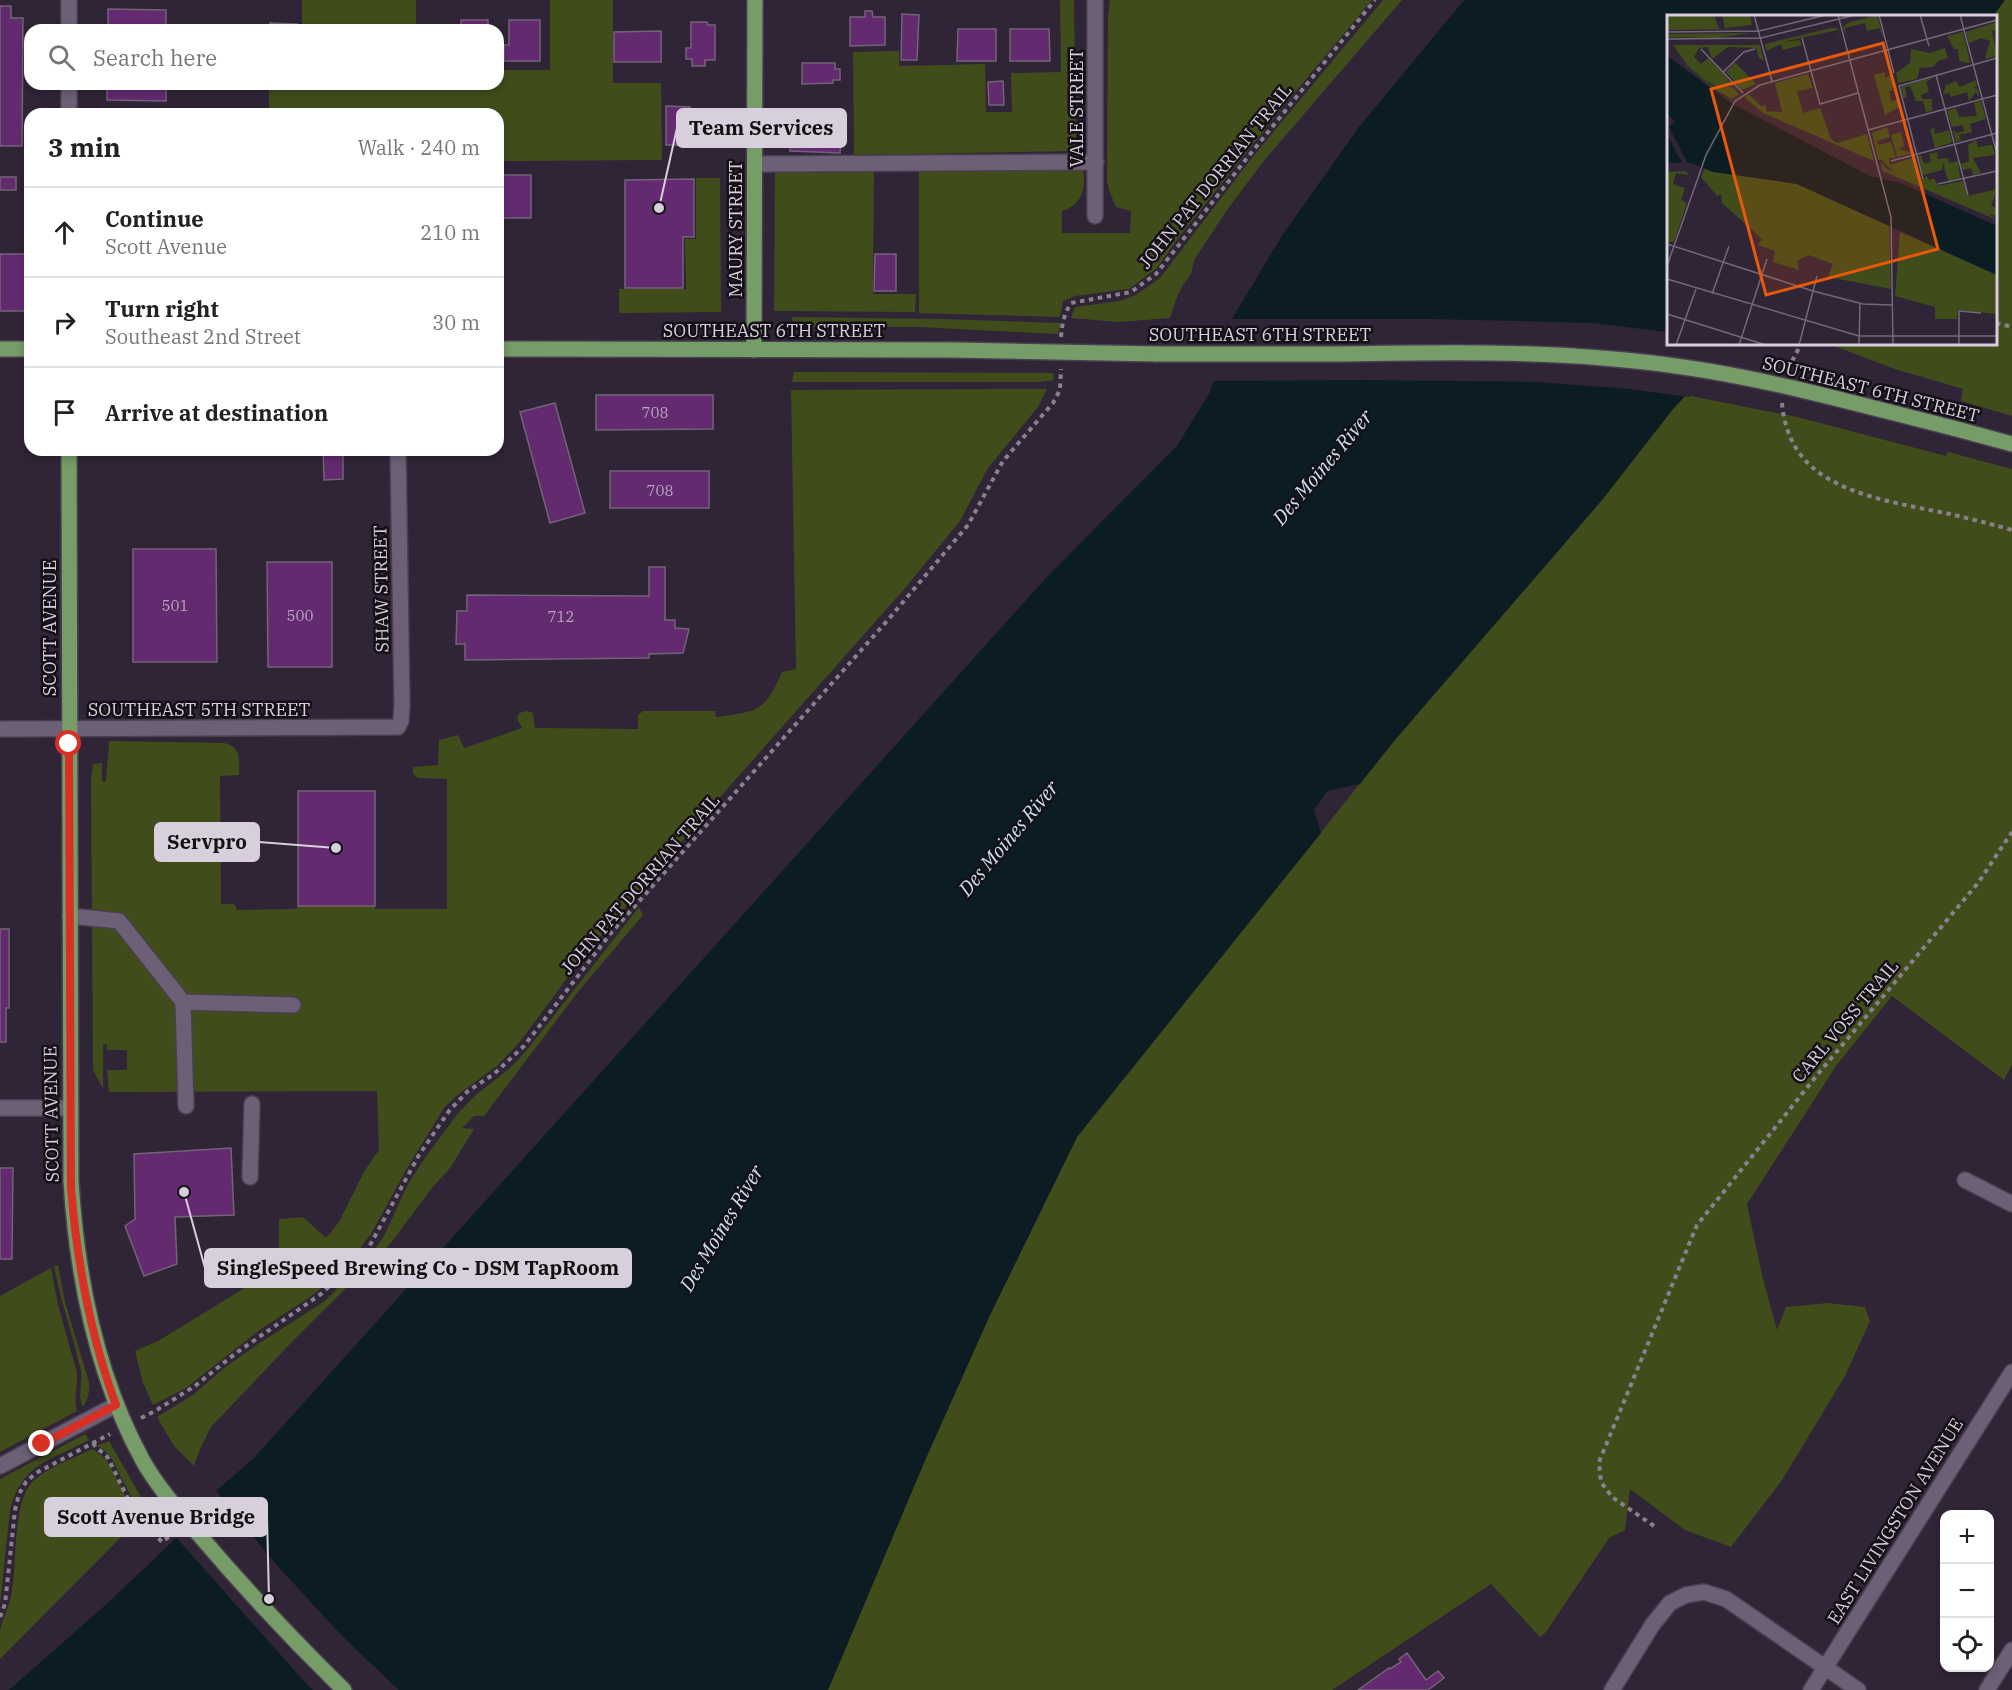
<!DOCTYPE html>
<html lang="en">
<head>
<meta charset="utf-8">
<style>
	body { margin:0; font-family:"IBM Plex Serif",serif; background:#f2f2f2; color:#222 }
	.controls { position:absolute; right:18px; bottom:18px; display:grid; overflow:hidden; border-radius:12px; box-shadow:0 3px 9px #0003 }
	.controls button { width:54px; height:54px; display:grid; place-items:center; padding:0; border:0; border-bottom:2px solid #e0e0e0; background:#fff; color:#222; font:30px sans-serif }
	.stop { position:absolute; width:18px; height:18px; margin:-14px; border:4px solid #d93025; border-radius:50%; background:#fff }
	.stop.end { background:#d93025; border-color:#fff; box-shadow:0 2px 6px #0008 }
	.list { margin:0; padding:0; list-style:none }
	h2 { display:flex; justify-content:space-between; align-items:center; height:78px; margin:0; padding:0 24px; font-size:26px }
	h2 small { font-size:20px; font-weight:400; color:#767676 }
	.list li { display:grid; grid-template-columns:39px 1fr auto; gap:18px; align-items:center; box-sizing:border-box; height:90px; padding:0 24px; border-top:2px solid #e0e0e0 }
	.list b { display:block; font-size:22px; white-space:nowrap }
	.list p { margin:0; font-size:20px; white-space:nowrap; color:#767676 }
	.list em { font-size:20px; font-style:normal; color:#767676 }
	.icon { flex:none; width:33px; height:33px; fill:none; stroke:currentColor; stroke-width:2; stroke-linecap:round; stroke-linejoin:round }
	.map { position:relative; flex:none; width:2012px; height:1690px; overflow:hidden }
	.search { position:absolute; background:#fff; box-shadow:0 3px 9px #0003; left:24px; top:24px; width:480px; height:66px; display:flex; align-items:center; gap:15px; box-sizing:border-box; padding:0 21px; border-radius:18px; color:#767676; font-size:22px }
	.panel { position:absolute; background:#fff; box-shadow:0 3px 9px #0003; left:24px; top:108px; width:480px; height:348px; border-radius:18px }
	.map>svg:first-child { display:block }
</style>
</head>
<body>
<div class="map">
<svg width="2012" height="1690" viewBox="0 0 2012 1690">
	<rect width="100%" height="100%" fill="#302437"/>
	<path fill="#404d1b" d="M302,0H416V30H302Z
		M550,0H613V83H661L662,160L498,161V114H269V84H498V64L499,70H550Z
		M1060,0H1074L1076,151L854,155L853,52L899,51V66L985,64L986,112H1012L1011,73L1061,72Z
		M1110,0H1372L1287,102L1179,237L1157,268L1129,289L1075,296L1063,301L1060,317L919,313V169H1078L1083,171C1087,189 1080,206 1062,211V233H1130L1131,211L1116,207L1110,193L1107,181L1108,18Z
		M1383,0H1402L1263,162L1227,210L1194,260L1191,274L1183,285L1177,297L1170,318L1119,322L1071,318L1075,307L1119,301L1136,295L1160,278L1251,159Z
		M2005,0H2012V416L1961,401L1963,389L1895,369L1829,344H1996V16H1993Z
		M775,171L874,172L873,294H916L915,312L774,311Z
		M696,178H720L721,312L619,313V289H686L685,239H696Z
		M792,317L942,319L1061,323L1058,334L919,327H793Z
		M794,372L1053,373L1054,380L1039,382H792Z
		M1047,389L1038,407L988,468L960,521L906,587L713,805L582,958L519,1043L497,1066L456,1096L444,1108L406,1170L371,1234L342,1271L310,1297L261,1329L186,1388L153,1405L143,1383L135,1351L158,1341L279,1267V1219L303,1217L326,1238L339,1222L365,1170L379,1150L377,1091L109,1092L107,1070H127V1050H107V1044L103,1045V1089L93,1070L91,780L93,764L102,763V781H106L109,741L223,743C242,746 239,760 239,775L220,776L221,904H234L237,910L297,909L298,906H375V909H447V779L418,778L413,774V767L438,765L439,740L458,735L464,748L522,728L517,718L519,713L527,711L533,713L535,728L638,729V715L643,711H715L716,717C757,711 764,713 782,672L796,669L791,390Z
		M1686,395L1797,417L1946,456L1948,452L2012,469V1064L2004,1080L1892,996L1836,1066L1747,1204L1762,1275L1777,1330L1786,1307L1828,1303L1865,1307L1870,1321L1845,1376L1782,1480L1731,1547L1685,1530L1630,1489L1625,1530L1609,1538L1546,1632L1540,1637L1491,1584L1332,1690H828L926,1458L990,1315L1077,1137L1394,741L1602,500L1673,409Z
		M639,907L643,915L578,992L484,1116H474L462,1128L474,1129L450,1168L432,1188L391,1243L289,1345L211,1427L200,1449L194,1466L174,1446L157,1417L193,1395L224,1368L258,1344L325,1301L369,1257L384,1236L408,1184L425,1158L458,1113L477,1094L510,1068L526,1051Z
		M58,1265L65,1302L89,1382C90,1392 88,1399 83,1407C77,1398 83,1382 81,1371C73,1335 61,1303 54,1266Z
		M51,1268L58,1305L77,1373C78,1386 73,1397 77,1411L0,1452V1296Z
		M85,1434L89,1440C50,1461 22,1463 10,1510L0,1605V1479Z
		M109,1441L145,1504L138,1510L110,1456L104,1450L97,1446Z
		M93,1449L106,1459L123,1490L131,1514L138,1520L0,1659C0,1650 0,1639 0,1631C3,1617 10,1605 12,1591C17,1561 13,1510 29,1486C40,1470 76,1457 93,1449Z"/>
	<path fill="#0c1c23" d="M1464,0H2005L1993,16H1668V344L1686,395L1673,409L1602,500L1394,741L1360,784L1327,791L1314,810L1321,833L1077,1137L990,1315L926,1458L828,1690H9L110,1601L176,1538L216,1491L254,1458L1046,578L1177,446L1210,392L1232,319L1283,234L1359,127Z"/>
	<path fill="#302437" d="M1229,319H1433L1592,323L1668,332V344H1727L1689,397L1629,389L1537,382L1368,380L1210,381Z
		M214,1488L273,1561L343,1637L399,1690H313L303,1680L174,1535Z"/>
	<path fill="#632a70" stroke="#736377" stroke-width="1.5" d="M0,6H11V18H23L22,146H0Z
		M108,9L166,10V27H173V30H108Z
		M865,11H872L873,17H885V45L850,46V17H865Z
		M902,14L919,15L917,60H901Z
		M461,20H488V30H461Z
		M509,20H540V61H504V45H509Z
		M691,22H707L708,25H715V60H705V66H692V59H686V48H691Z
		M270,23L297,24V30H269Z
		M958,29H996V61H957Z
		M1010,29H1049L1050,61H1010Z
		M661,31V62H614V32Z
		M802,63H835V69H840V80H833V83L802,84Z
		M1003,81L1004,105H989L988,82Z
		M107,84H166V101L107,100Z
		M666,106L690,107L689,145H666Z
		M792,112H812V126H828V137H841L840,153L790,151Z
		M498,175H531V218H498Z
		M0,177H16V190H0Z
		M694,179V237H683V288H625V180Z
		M0,254H30V311H0Z
		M875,254H896V291H874Z
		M596,395H713V429L596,430Z
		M555,403L585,513L550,523L520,412Z
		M323,450H343V479L324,480Z
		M610,471H709V508H610Z
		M133,549H216L217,662H133Z
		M267,562H332V667H268Z
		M649,567H665V620H675V628L689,629L683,653L649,654V658L465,660V644H456L457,611H467V595L649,596Z
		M298,791H375V906H298Z
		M0,929H9V1008H6V1042H0Z
		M231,1148L234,1215L175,1217L177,1264L144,1276L125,1226L135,1219L134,1154Z
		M0,1168H13L12,1259H0Z
		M1407,1653L1426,1680L1438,1671L1444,1678L1428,1690H1358L1389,1668L1390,1669L1401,1662L1399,1659Z"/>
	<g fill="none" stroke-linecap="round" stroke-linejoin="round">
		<g stroke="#4a3f4f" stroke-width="18">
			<path id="minor" d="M1095,0V216
				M69,30V0
				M69,84V114
				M755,164L1096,162
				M0,729L398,727L401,721L402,705L398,450
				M70,916L119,921L183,1002L293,1005
				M183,1002L186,1106
				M0,1108H70
				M250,1177L252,1104
				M1965,1180L2012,1204
				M0,1466L116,1405
				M1612,1690L1653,1624L1670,1603L1686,1595L1704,1592L1726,1599L1858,1690
				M1811,1690L2012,1372
				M1987,1690L2012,1650"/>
		</g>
		<g stroke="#4a3f4f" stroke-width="18">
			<path id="major" d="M0,349H30
				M498,349L956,350L1157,354
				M754,350L755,0
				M1953,428L2012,444
				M69,450L71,1181C77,1278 96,1375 143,1461C159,1489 180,1512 201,1537C246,1590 294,1641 344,1690"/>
		</g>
		<path stroke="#8a8090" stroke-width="4" stroke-dasharray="4.5 4.5" stroke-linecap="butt" d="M1996,323L2012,327
			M1061,337C1062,324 1064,314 1071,303L1131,292L1156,274L1247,158L1375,0
			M1788,369L1801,344
			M1782,403C1784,428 1793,450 1812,467C1846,497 1907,505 1950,514C1971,519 1991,524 2012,530
			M141,1418L155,1411L195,1386L236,1353L321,1294L357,1260L369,1247L419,1155L449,1111L468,1091L494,1074L524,1046L611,933L887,621L968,525L1003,461L1053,403L1060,390L1061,369
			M93,1443C97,1450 104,1452 108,1458L134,1511L162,1542L171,1535
			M1654,1526L1612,1497L1601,1482L1599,1462L1697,1225L1818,1074L1978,883L2012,832
			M0,1617L5,1604L15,1510L19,1494L26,1482L36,1473L110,1434"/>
		<use href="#minor" stroke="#6d6076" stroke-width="15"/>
		<use href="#major" stroke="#769c68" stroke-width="15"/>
		<g stroke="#4a3f4f" stroke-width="18" stroke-linecap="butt">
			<path id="major-bridge" d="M1157,354C1217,354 1278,354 1339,354C1454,352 1569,350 1683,367C1774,380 1864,406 1953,428"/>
		</g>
		<use href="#major-bridge" stroke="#769c68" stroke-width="15"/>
	</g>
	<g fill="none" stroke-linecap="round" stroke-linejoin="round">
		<path stroke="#d93025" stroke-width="8" d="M42,1444L116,1405C90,1335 77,1262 71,1188L69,744"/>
	</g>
	<g text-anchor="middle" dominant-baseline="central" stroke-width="5" stroke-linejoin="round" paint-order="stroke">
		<g font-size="15" fill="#baa6c1">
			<text x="655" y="412">708</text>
			<text x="660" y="490">708</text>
			<text x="175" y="605">501</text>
			<text x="300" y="615">500</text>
			<text x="561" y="616">712</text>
		</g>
		<g font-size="18" fill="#d7cfdc" stroke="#151018">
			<text transform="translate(1076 108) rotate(-90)">VALE STREET</text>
			<text transform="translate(1215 176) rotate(-51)">JOHN PAT DORRIAN TRAIL</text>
			<text transform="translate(735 229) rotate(-90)">MAURY STREET</text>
			<text x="774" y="330">SOUTHEAST 6TH STREET</text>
			<text x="1260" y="334">SOUTHEAST 6TH STREET</text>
			<text transform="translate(1871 389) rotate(14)">SOUTHEAST 6TH STREET</text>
			<text transform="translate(381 589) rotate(-91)">SHAW STREET</text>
			<text transform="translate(49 628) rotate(-90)">SCOTT AVENUE</text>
			<text x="199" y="709">SOUTHEAST 5TH STREET</text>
			<text transform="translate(640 884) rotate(-49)">JOHN PAT DORRIAN TRAIL</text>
			<text transform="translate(1845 1021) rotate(-50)">CARL VOSS TRAIL</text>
			<text transform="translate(51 1114) rotate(-91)">SCOTT AVENUE</text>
			<text transform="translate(1895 1521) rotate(-58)">EAST LIVINGSTON AVENUE</text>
		</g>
		<g font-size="20" font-style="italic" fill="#cae3f0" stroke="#151018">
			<text transform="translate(1322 467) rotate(-50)">Des Moines River</text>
			<text transform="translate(1008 838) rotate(-50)">Des Moines River</text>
			<text transform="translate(721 1228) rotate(-59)">Des Moines River</text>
		</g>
	</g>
	<g transform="translate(1667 15)">
		<rect width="330" height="330" fill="#302437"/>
		<path d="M0,0H47L52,14H84L0,15ZM55,0H83L85,10L58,13ZM210,0L217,24L212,13L200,16L198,8L178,13L179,22L176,12L181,8ZM330,7V15L325,16L330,41L318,44L323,26L314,23L302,28L299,17ZM164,13H171L175,29L171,15L115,27L132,25L135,30L116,35L114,29L99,36L98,29ZM296,17L303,47L301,48L292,46L291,34H287L280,21ZM84,18L49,23L0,22V19ZM6,30H93L97,46L92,43L89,33L61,32L45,44L41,32L32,33L27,42L34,49L41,43L55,57L72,77L66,71L50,72L37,64L20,50ZM278,33L281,43L271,46L266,52L253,53L250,64L231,68L229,58L243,48L244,34L263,38ZM3,39L47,72H65L72,79L65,84L49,75ZM68,47L89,69L75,75L59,57ZM218,57V63L225,59L228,71L224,74H230L222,76L224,86L232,84L234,91L218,100L207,60ZM141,59L146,73L130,76L136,98L153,93L164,124L170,128L200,119L207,146L96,98L77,82L82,79L94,91L99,90V96L115,97L108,68ZM267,62L259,67L262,77L254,80L255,84H265V96L259,97L256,86H249L243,71L238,72L240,82L236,83L234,72ZM309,65L310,71L306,73L311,74L312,83L309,77L302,86L300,77L284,82L282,78L276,79L279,70L289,66L293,72ZM314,86L319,104L303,109L305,117L292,120L294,125L289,127L286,115L290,118L297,116L296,110L285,112L280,96L289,93L292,102L310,101L307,88ZM220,112L223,122L210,126L212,130L224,127L229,143H222L223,150L248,142L255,165L260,161L262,165L267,163L271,171L296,166L301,181L330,174L324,191L330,193V201L322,199L330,205L216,156L213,146L220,154L227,157L215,145H211L205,118ZM267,113L268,119L282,115L285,127L268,133L263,114ZM234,117L237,131L232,134L246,138L230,142L224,120ZM309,125L311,132L325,130L328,140L306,143L314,158L306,160L304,153L296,155L294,149L302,146L301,130ZM270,137L271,144L281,143L282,148L291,146L293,163L281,166L276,148L275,155L256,160L251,141L254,140L257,149L264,147L262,139ZM38,153L130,169L222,211L224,274L161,262L166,249L141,240L130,246L132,255L106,247L108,236L91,230L95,224L55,188L54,179L50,181L34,162L30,171ZM19,156L22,160L9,158L6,169L18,173L14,185L20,188L7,227H0V157ZM233,217L330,260V299L291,295L290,304H268V292L228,281Z" fill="#404d1b"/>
		<path d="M0,41L64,88L203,161L234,168L330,211V260L130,169L46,157L24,148H0V113L8,107L0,98Z" fill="#0c1c23"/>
		<path d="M0,110H1L22,151L16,150L0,119Z" fill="#302437"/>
		<path fill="none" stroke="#736879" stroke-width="1.5" d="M87,0L105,66M171,0L224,202L226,330M212,0L227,58M253,0L262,31M293,0L330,139M0,17L92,16L159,0M135,23L153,89L191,78M0,24L94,23L188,0M34,34L76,78M183,45L330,5M56,57L77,37L88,34M269,60L301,180M201,115L330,80M224,146L330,118M256,164L232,71L330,43M271,169L330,156M0,229L146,276L196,289L226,290M0,251L39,140L68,86L93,70L183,45M0,264L192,321H330M45,279L62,231M0,299L99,330M9,330L29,274M72,330L100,244M132,330L150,261M192,330L193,288M292,330V296L314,298"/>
		<path fill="#e8590c" fill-opacity="0.15" stroke="#e8590c" stroke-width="3" d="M216,28L271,234L99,280L44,74Z"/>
		<rect width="330" height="330" fill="none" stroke="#d7cfdc" stroke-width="3"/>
	</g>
	<path fill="none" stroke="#d7cfdc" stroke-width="2" d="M659 208L677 128M336 848L259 842M184 1192L205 1268M269 1599L267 1517"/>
	<g fill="#d7cfdc" stroke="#151018" stroke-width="2">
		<circle cx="659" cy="208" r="6"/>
		<circle cx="336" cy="848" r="6"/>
		<circle cx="184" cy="1192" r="6"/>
		<circle cx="269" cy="1599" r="6"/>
	</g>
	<g fill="#d7cfdc" stroke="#d7cfdc" stroke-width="2">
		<rect x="677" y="109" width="169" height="38" rx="6"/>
		<rect x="155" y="823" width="104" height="38" rx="6"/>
		<rect x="205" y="1249" width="426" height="38" rx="6"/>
		<rect x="45" y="1498" width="222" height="38" rx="6"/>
	</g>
	<g font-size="20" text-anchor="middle" font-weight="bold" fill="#111">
		<text x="761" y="135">Team Services</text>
		<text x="207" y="849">Servpro</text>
		<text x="418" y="1275">SingleSpeed Brewing Co - DSM TapRoom</text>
		<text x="156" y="1524">Scott Avenue Bridge</text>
	</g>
</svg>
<div class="controls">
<button>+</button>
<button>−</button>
<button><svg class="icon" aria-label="locate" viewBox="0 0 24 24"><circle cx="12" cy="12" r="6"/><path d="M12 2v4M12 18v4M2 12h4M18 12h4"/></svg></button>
</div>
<div class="stop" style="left:69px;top:744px"></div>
<div class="stop end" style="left:42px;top:1444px"></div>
<div class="search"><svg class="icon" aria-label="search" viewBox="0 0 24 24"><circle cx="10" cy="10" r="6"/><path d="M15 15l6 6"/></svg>Search here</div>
<section class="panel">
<h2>3 min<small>Walk · 240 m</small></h2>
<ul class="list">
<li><svg class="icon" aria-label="ahead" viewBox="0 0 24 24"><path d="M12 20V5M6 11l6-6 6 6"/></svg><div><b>Continue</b><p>Scott Avenue</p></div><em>210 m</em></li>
<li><svg class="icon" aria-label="right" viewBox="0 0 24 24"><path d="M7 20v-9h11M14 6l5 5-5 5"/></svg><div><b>Turn right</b><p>Southeast 2nd Street</p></div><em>30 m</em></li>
<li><svg class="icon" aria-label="arrive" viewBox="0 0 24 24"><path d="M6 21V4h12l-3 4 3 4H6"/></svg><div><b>Arrive at destination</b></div></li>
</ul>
</section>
</div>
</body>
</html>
